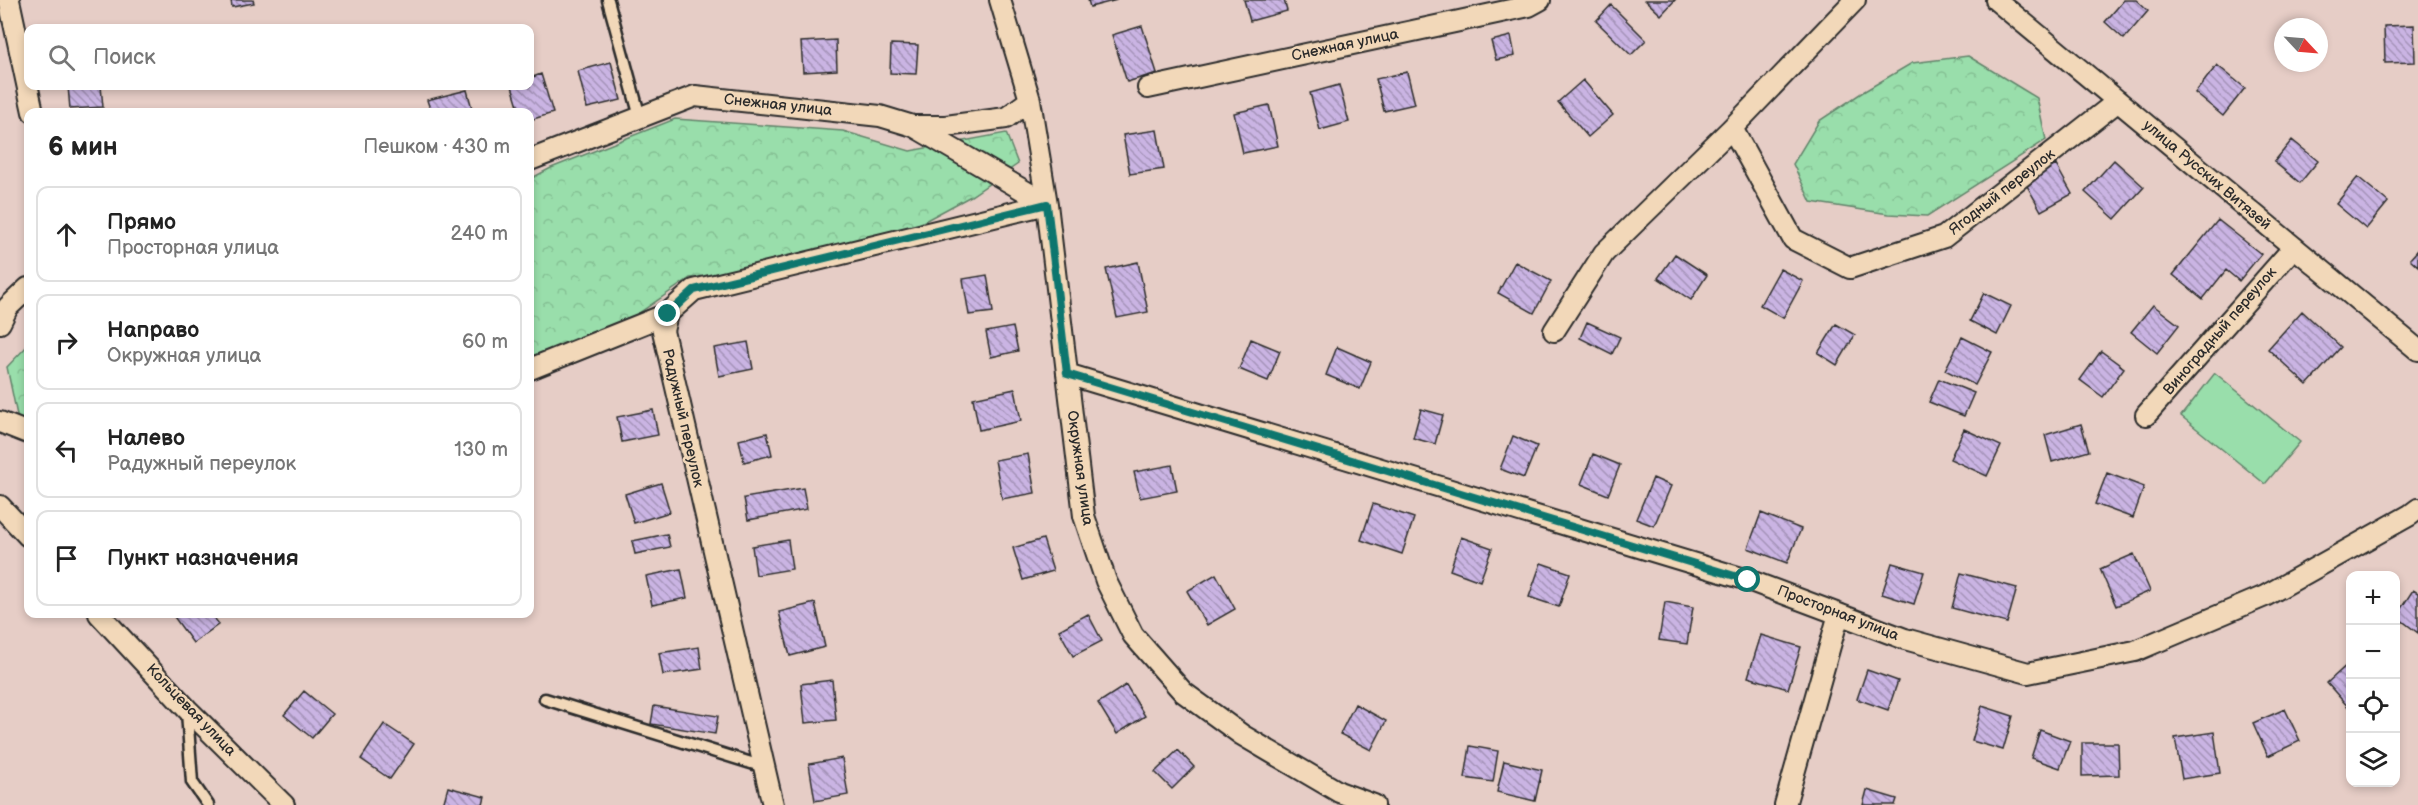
<!DOCTYPE html>
<html lang="ru">
<head>
<meta charset="utf-8">
<style>
	body { margin:0; font-family:"Balsamiq Sans",sans-serif; background:#f2f2f2; color:#222 }
	.controls { position:absolute; right:18px; bottom:18px; display:grid; overflow:hidden; border-radius:12px; box-shadow:0 3px 9px #0003 }
	.controls button { width:54px; height:54px; display:grid; place-items:center; padding:0; border:0; border-bottom:2px solid #e0e0e0; background:#fff; color:#222; font:30px sans-serif }
	.compass { position:absolute; left:2274px; top:18px; width:54px; height:54px; border-radius:50%; background:#fff; box-shadow:0 3px 9px #0003; rotate:116deg }
	.stop { position:absolute; width:18px; height:18px; margin:-14px; border:4px solid #0f766e; border-radius:50%; background:#fff }
	.stop.end { background:#0f766e; border-color:#fff; box-shadow:0 2px 6px #0008 }
	.list { margin:0; padding:0; list-style:none }
	h2 { display:flex; justify-content:space-between; align-items:center; height:78px; margin:0; padding:0 24px; font-size:26px }
	h2 small { font-size:20px; font-weight:400; color:#767676 }
	.list li { display:grid; grid-template-columns:39px 1fr auto; gap:18px; align-items:center; box-sizing:border-box; height:96px; margin:0 12px 12px; padding:0 12px; border:2px solid #e0e0e0; border-radius:12px }
	.list b { display:block; font-size:22px; white-space:nowrap }
	.list p { margin:0; font-size:20px; white-space:nowrap; color:#767676 }
	.list em { font-size:20px; font-style:normal; color:#767676 }
	.icon { flex:none; width:33px; height:33px; fill:none; stroke:currentColor; stroke-width:2; stroke-linecap:round; stroke-linejoin:round }
	.map { position:relative; flex:none; width:2418px; height:805px; overflow:hidden }
	.search { position:absolute; background:#fff; box-shadow:0 3px 9px #0003; left:24px; top:24px; width:510px; height:66px; display:flex; align-items:center; gap:15px; box-sizing:border-box; padding:0 21px; border-radius:12px; color:#767676; font-size:22px }
	.panel { position:absolute; background:#fff; box-shadow:0 3px 9px #0003; left:24px; top:108px; width:510px; height:510px; border-radius:12px }
	.map>svg:first-child { display:block }
</style>
</head>
<body>
<div class="map">
<svg width="2418" height="805" viewBox="0 0 2418 805">
	<defs>
		<pattern id="forest-crowns" width="20" height="18" patternUnits="userSpaceOnUse" patternTransform="scale(1.5)"><rect width="20" height="18" fill="#99deab"/><path d="M2 6a3 3 0 1 1 6 0M12 15a3 3 0 1 1 6 0" fill="none" stroke="#84bf93"/></pattern>
		<pattern id="building-back-hatch" width="6" height="6" patternUnits="userSpaceOnUse" patternTransform="scale(1.5)"><rect width="6" height="6" fill="#cab4e3"/><path d="M-1 5l2 2M0 0l6 6M5-1l2 2" fill="none" stroke="#a493b8"/></pattern>
	</defs>
	<rect width="100%" height="100%" fill="#e6cdc6"/>
	<filter id="ink" filterUnits="userSpaceOnUse"><feTurbulence type="fractalNoise" baseFrequency=".0167" numOctaves="2"/><feDisplacementMap in="SourceGraphic" scale="12" xChannelSelector="R" yChannelSelector="G"/><feConvolveMatrix kernelMatrix="1 2 1 2 8 2 1 2 1" color-interpolation-filters="sRGB"/></filter>
	<g filter="url(#ink)">
		<path fill="#99deab" stroke="#62846b" stroke-width="1.5" d="M2215,373L2300,442L2265,484L2181,416Z"/>
		<path fill="url(#forest-crowns)" stroke="#62846b" stroke-width="1.5" d="M1968,56L2037,98L2046,140L1927,216L1889,214L1811,202L1793,164L1819,121L1863,92L1912,63Z
			M675,119L843,131L910,151L1006,133L1018,164L971,196L921,223L819,266L690,278L604,337L530,373V179L551,168Z
			M28,345V432L19,425L7,367Z"/>
		<path fill="url(#building-back-hatch)" stroke="#2b2b2b" stroke-width="1.5" d="M231,0H253L254,3L232,7Z
			M1088,0H1117L1090,7Z
			M1244,0H1284L1287,11L1250,21Z
			M1645,0H1675L1661,15Z
			M2124,0H2136L2148,11L2124,39L2105,22Z
			M1611,5L1646,40L1631,55L1596,21Z
			M2414,25L2415,62L2385,63L2384,26Z
			M1142,26L1157,73L1127,82L1112,35Z
			M1511,36L1515,56L1496,60L1491,41Z
			M836,40L837,70L803,72L801,42Z
			M891,44L918,45L916,74L890,73Z
			M611,62L621,100L587,108L578,71Z
			M2217,65L2245,88L2223,116L2195,93Z
			M1407,72L1415,104L1384,111L1376,79Z
			M541,74L553,113L530,120V112H520L512,86H530V78Z
			M1583,80L1613,115L1588,137L1558,102Z
			M1339,85L1349,122L1320,130L1310,93Z
			M68,86H101L103,107L70,109Z
			M467,90L473,112H431L427,100Z
			M1269,105L1278,146L1243,153L1234,113Z
			M1157,130L1164,169L1130,174L1123,135Z
			M2292,140L2318,161L2300,183L2274,162Z
			M2114,160L2144,187L2115,219L2085,192Z
			M2056,165L2072,194L2041,211L2025,182Z
			M2358,177L2388,202L2366,229L2336,204Z
			M2218,220L2261,254L2239,281L2226,270L2203,299L2173,275Z
			M2418,250V266L2410,259Z
			M1675,254L1707,275L1691,300L1658,278Z
			M1138,262L1148,312L1117,318L1106,269Z
			M1515,262L1551,281L1534,313L1498,293Z
			M1780,269L1803,281L1783,318L1760,305Z
			M987,275L993,312L969,315L963,279Z
			M1984,293L2011,306L1997,335L1970,321Z
			M2153,305L2179,325L2157,353L2131,332Z
			M2302,311L2341,347L2307,385L2268,349Z
			M1587,322L1620,337L1612,354L1580,338Z
			M1836,324L1855,335L1837,365L1818,353Z
			M1013,327L1018,351L991,357L986,332Z
			M1962,337L1992,352L1975,385L1945,370Z
			M1251,339L1280,351L1268,381L1239,369Z
			M748,342L753,369L719,376L714,348Z
			M1337,347L1371,362L1360,389L1326,375Z
			M2101,351L2124,368L2103,397L2080,380Z
			M1939,379L1974,393L1964,416L1929,402Z
			M1015,389L1021,421L979,430L973,398Z
			M1421,409L1443,415L1435,444L1413,438Z
			M653,410L658,435L622,442L617,417Z
			M2081,424L2089,451L2052,462L2045,435Z
			M1964,429L2001,446L1987,476L1950,459Z
			M767,433L772,455L744,462L739,440Z
			M1513,436L1537,446L1524,478L1500,469Z
			M1028,454L1035,493L1002,499L995,460Z
			M1593,454L1620,465L1608,495L1581,484Z
			M1172,465L1177,491L1140,498L1134,472Z
			M2107,473L2144,487L2133,518L2095,504Z
			M1653,478L1671,486L1654,526L1636,519Z
			M661,483L670,512L634,523L625,494Z
			M803,488L807,509L748,520L744,498Z
			M1373,504L1414,518L1402,554L1361,540Z
			M1761,513L1801,529L1787,563L1748,548Z
			M667,534L670,547L635,554L632,541Z
			M1461,537L1492,548L1480,581L1450,570Z
			M1043,539L1053,571L1023,580L1013,548Z
			M788,540L792,569L756,575L752,546Z
			M2134,554L2150,591L2116,606L2100,569Z
			M1541,563L1570,573L1559,607L1529,597Z
			M1892,563L1924,572L1914,604L1882,594Z
			M681,569L687,598L652,605L646,576Z
			M1961,573L2017,588L2007,623L1952,608Z
			M1216,574L1235,609L1207,625L1187,591Z
			M2413,590L2418,593V633L2396,616Z
			M1665,602L1693,607L1687,644L1659,640Z
			M815,603L825,647L790,656L779,612Z
			M172,614H211L219,624L193,643Z
			M1088,614L1102,641L1073,656L1059,630Z
			M1761,635L1801,647L1788,689L1748,677Z
			M699,647L702,669L663,675L659,653Z
			M2350,662V709L2327,683Z
			M1867,670L1898,681L1888,710L1857,699Z
			M832,680L836,720L805,723L801,684Z
			M1126,685L1145,716L1117,734L1098,703Z
			M304,691L332,714L312,738L284,715Z
			M1355,704L1386,721L1371,750L1340,734Z
			M654,706L718,716L715,734L651,724Z
			M1982,706L2013,716L2003,750L1972,741Z
			M2285,709L2300,741L2268,756L2253,723Z
			M384,724L414,744L390,779L361,759Z
			M2040,730L2070,741L2060,768L2031,758Z
			M2214,732L2220,773L2182,779L2175,738Z
			M2082,743H2118L2119,775L2082,776Z
			M1470,746L1498,751L1493,782L1465,778Z
			M1178,750L1194,767L1172,789L1155,772Z
			M842,758L848,795L815,801L809,764Z
			M1504,761L1542,770L1535,801L1497,792Z
			M448,787L485,797L483,805H443Z
			M1867,790L1897,799L1895,805H1863Z"/>
		<g fill="none" stroke-linecap="round" stroke-linejoin="round">
			<g stroke="#2b2b2b" stroke-width="15">
				<path id="service" d="M608,0L640,117
					M545,699L764,767
					M187,712L192,782L208,805"/>
			</g>
			<g stroke="#2b2b2b" stroke-width="24">
				<path id="minor" d="M9,0L33,112
					M1000,0L1030,100L1047,204L1084,516L1106,581L1133,635L1183,692L1242,735L1339,792L1374,805
					M1996,0L2418,350
					M1148,88L1529,6L1540,0
					M915,127L1047,204
					M1732,128L1793,239L1850,268L1944,237L2118,101
					M530,160L695,96L880,116L913,126H946L1006,118L1030,100
					M0,323L8,307L28,288
					M1554,331L1604,253L1732,128L1855,0
					M530,369L667,314
					M1067,374L1748,580L1905,639L2028,673L2135,651L2265,596L2410,515L2418,509
					M2146,415L2294,247
					M0,422L28,433
					M0,506L28,536
					M99,614L187,709L284,805
					M773,805L663,331L667,314L694,290L1047,204
					M1785,805L1839,614"/>
			</g>
			<use href="#service" stroke="#f2d8b9" stroke-width="10"/>
			<use href="#minor" stroke="#f2d8b9" stroke-width="20"/>
		</g>
	</g>
	<g fill="none" stroke-linecap="round" stroke-linejoin="round" filter="url(#ink)">
		<path stroke="#0f766e" stroke-width="8" d="M668,314L694,290L1047,204L1067,374L1748,580"/>
	</g>
	<g text-anchor="middle" dominant-baseline="central" stroke-width="5" stroke-linejoin="round" paint-order="stroke">
		<g font-size="15" fill="#2b2b2b" stroke="#f2d8b9">
			<text transform="translate(1345 45) rotate(-12)">Снежная улица</text>
			<text transform="translate(778 105) rotate(6)">Снежная улица</text>
			<text transform="translate(2207 175) rotate(40)">улица Русских Витязей</text>
			<text transform="translate(2002 192) rotate(-38)">Ягодный переулок</text>
			<text transform="translate(2220 331) rotate(-49)">Виноградный переулок</text>
			<text transform="translate(683 418) rotate(77)">Радужный переулок</text>
			<text transform="translate(1080 468) rotate(82)">Окружная улица</text>
			<text transform="translate(1838 613) rotate(21)">Просторная улица</text>
			<text transform="translate(191 710) rotate(46)">Кольцевая улица</text>
		</g>
	</g>
</svg>
<div class="controls">
<button>+</button>
<button>−</button>
<button><svg class="icon" aria-label="locate" viewBox="0 0 24 24"><circle cx="12" cy="12" r="6"/><path d="M12 2v4M12 18v4M2 12h4M18 12h4"/></svg></button>
<button><svg class="icon" aria-label="layers" viewBox="0 0 24 24"><path d="M12 4l9 5-9 5-9-5zM3 14l9 5 9-5"/></svg></button>
</div>
<svg class="compass" viewBox="-18 -18 36 36"><path d="M0-13l5 13h-10z" fill="#e53935"/><path d="M0 13l5-13h-10z" fill="#767676"/></svg>
<div class="stop" style="left:1748px;top:580px"></div>
<div class="stop end" style="left:668px;top:314px"></div>
<div class="search"><svg class="icon" aria-label="search" viewBox="0 0 24 24"><circle cx="10" cy="10" r="6"/><path d="M15 15l6 6"/></svg>Поиск</div>
<section class="panel">
<h2>6 мин<small>Пешком · 430 m</small></h2>
<ul class="list">
<li><svg class="icon" aria-label="ahead" viewBox="0 0 24 24"><path d="M12 20V5M6 11l6-6 6 6"/></svg><div><b>Прямо</b><p>Просторная улица</p></div><em>240 m</em></li>
<li><svg class="icon" aria-label="right" viewBox="0 0 24 24"><path d="M7 20v-9h11M14 6l5 5-5 5"/></svg><div><b>Направо</b><p>Окружная улица</p></div><em>60 m</em></li>
<li><svg class="icon" aria-label="left" viewBox="0 0 24 24"><path d="M17 20v-9H6M10 6l-5 5 5 5"/></svg><div><b>Налево</b><p>Радужный переулок</p></div><em>130 m</em></li>
<li><svg class="icon" aria-label="arrive" viewBox="0 0 24 24"><path d="M6 21V4h12l-3 4 3 4H6"/></svg><div><b>Пункт назначения</b></div></li>
</ul>
</section>
</div>
</body>
</html>
